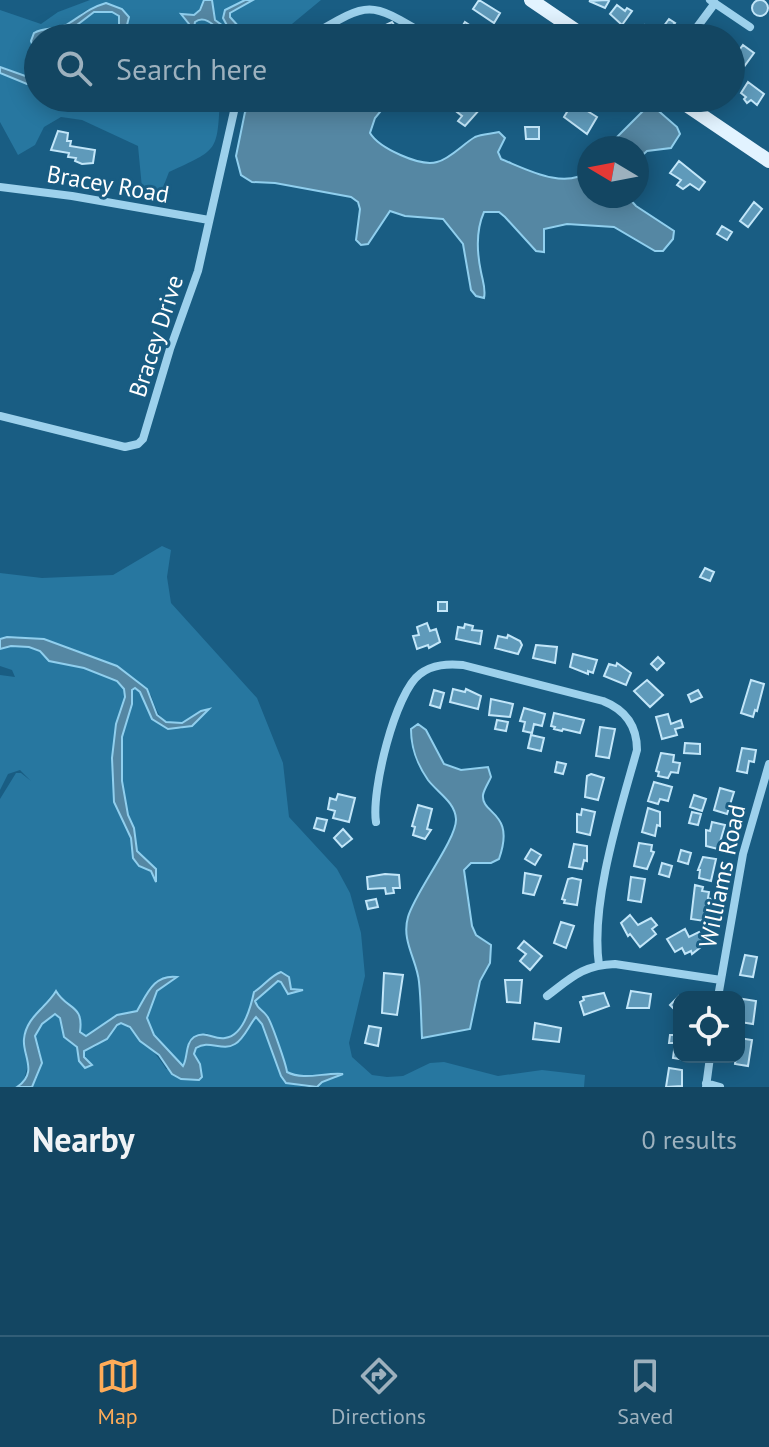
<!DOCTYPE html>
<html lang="en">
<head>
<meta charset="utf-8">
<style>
	body { margin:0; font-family:"PT Sans",sans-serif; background:#20506b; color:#f1f3f6 }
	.controls { position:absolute; right:24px; bottom:24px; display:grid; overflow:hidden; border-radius:16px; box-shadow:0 4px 20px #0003 }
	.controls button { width:72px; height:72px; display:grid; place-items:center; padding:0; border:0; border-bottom:2px solid #325e77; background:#134662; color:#f1f3f6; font:40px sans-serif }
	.compass { position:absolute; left:577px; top:136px; width:72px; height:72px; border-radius:50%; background:#134662; box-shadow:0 4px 20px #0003; rotate:280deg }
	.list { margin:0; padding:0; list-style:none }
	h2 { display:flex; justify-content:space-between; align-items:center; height:104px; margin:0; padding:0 32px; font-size:34px }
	h2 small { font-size:26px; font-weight:400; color:#9db1be }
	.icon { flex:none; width:44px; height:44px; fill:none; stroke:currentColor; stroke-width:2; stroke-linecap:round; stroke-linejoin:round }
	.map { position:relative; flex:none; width:769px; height:1087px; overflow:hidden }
	.search { position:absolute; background:#134662; box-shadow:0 4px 20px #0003; left:24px; right:24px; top:24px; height:88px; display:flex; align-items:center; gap:20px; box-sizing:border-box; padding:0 28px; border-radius:44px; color:#9db1be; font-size:30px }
	.sheet { height:248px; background:#134662 }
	nav { display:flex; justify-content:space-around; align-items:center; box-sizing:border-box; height:112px; border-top:2px solid #325e77; background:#134662; font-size:22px; color:#9db1be }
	nav a { display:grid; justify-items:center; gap:4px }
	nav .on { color:#ffac58 }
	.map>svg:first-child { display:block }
</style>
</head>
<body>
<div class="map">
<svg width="769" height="1087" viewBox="0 0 769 1087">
	<rect width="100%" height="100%" fill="#195d83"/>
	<path fill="#2777a0" d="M90,0H204L184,38H112L127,25L122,9H88L63,27L42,29L34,33V49L38,51V77H28L0,66V10L41,24L58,12Z
		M212,0H245L225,10L231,31L215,20Z
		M253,0H321L275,38H235L237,37L230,13Z
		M94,12H112L120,16V22L103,38H39L45,34L69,31Z
		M200,18L206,19L228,38H192L195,22Z
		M0,73L27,84H38V98H120L126,105L125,98H220C217,152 219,149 169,172L162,190L142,188L138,146L82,120L61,117L44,127L35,145L18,155L0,122Z
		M162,546L171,550L167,577L171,603L257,698L283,763L289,817L337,869L350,893L361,933L365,976L349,1043L352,1057L372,1075L387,1077L403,1076L430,1063L444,1062L498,1076L542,1070L585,1075L584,1087H317L322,1082L336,1078L331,1073C319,1077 299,1079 287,1072C286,1064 271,1021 267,1016C262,1009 258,1010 255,1001L278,981L281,982L285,991L300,990L291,989L273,975L264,986L254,992C251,1007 243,1033 226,1038C220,1040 212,1036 206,1033L188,1045L183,1066L154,1035L147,1018L157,991L175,978C150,979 148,992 137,1011L117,1016L86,1036L80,1032L81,1020C74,1009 63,1003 56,992L50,1001L41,1007L24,1044L29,1061L23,1083L17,1087H0V799L16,773H21L31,781L20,770L8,774L0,790V675L15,677L12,670L0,666V649L11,646L29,647L40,651L49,661L84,668L117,681L124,689L125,697L116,724L112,758L114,802L131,838L133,858L139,866L151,871L155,881L156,869L137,851L134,828L128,815L122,781V737L132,704V689L135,688L140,692L152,719L181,729L201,711C173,734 161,727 151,695C110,673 47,626 0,639V573L42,578L113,575Z
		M55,1014L60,1018L64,1037L77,1047L79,1061L84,1057V1051L95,1047L121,1023C132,1027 160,1057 166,1069L200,1071V1064L194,1054L196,1048C209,1039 220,1050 234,1043C244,1038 249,1025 256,1017L262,1024L281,1077L286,1083L305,1087H32C38,1077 42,1068 41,1056C39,1045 39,1055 36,1044C32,1032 45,1018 55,1014Z"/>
	<path fill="#5587a3" stroke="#90cfee" stroke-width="2" d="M204,0H212L215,20L230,31L223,18L225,10L245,0H253L230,13V17L240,28L237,37L228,38C218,31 207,13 195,22L192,38H184L189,24L181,14L194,15L200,10Z
		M106,3L122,9L129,17L127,25L112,38H103L119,25V16L112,12H94L69,31L39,37L38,51L34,49L31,41L34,33C44,27 56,30 66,25C82,16 86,9 106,3Z
		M0,67L28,77H38V84H27L0,73Z
		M362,98H385V106L375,118L370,133C379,148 420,167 437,162C450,159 463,144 475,137C482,134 491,134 499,132L505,138L498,152L501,159C526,169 566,191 589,170V196H627L636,206L674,231L673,239L663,251H655L614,227L567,224L544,229V252L536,251L505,217L499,212H484C476,230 477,253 481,272C483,282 486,289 484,298L476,296L471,290L463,244L443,219L405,216L390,211L368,244L361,245L356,240L360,209L358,202L351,197L275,183L252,182L241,175L236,156L245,112C271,94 296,105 325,106C338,107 350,102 362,98Z
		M654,107L677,127L680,134L671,148L647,151L637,160V148H606L646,108Z
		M7,637L44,639L117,666L147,689L157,715L166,722L182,723L201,711L209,709L192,726L168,729L152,719L140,692L135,688L132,690V704L122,737V781L128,815L134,828L137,851L156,869V882L151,871L139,866L133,858L131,838L114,802L112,758L116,724L125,697L124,689L117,681L84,668L49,661L40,651L29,647L11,646L0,649V639Z
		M418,724L426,730L444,764L461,770L488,767L491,777C489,782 484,789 483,795C481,815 516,811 499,859L491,863H471L464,870L472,926L476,935L491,945L490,963L480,981L470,1029L422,1038C421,1019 421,1000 419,982C417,960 401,941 408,917C415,892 457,839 456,819C455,802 438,793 428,780C417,764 411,749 411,729Z
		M281,972L289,977L291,989L303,990L288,994L281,982L278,981L255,1001C258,1010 262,1009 267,1016C271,1021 286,1064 287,1072C304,1081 325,1072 343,1074L322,1082L317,1087L286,1083L281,1076L262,1024L256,1017C249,1025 244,1039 235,1044C222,1052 209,1039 196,1048L194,1054L200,1064L202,1077L199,1080L181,1079L172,1074L159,1055L140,1041L130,1027L121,1023L117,1025L107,1039L84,1051V1057L92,1065L85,1068L79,1061L77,1047L64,1037L60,1018L55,1014L42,1024L35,1036L42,1063L32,1087H17C39,1072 22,1055 24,1039C26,1017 46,1008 56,991C67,1010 84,1004 80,1032L86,1036L117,1015L137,1011C147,994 154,974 177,977L157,991L147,1018L154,1035L183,1066C188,1058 185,1043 194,1037C206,1030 213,1040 225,1038C243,1036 251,1006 254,992C264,986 270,976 281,972Z"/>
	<path fill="#5f9aba" stroke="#c2e6f9" stroke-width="2" d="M479,0L500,13L494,23L473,9Z
		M607,0L609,1L605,8L589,1Z
		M752 8a8 8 0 1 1 16 0a8 8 0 1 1-16 0Z
		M617,5L625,11L627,8L632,11L622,25L610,14Z
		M669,19L675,23L668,31L663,27Z
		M392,22L400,33L394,37L392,35L389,38H371L375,30Z
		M465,22L474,28L468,37L459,32Z
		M645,25L653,29L654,26L659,29L654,38H643L639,35Z
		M743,45L754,53L743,68L734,57Z
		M748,82L764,94L757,105L751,100L747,103L744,99L746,97L741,93Z
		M460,98H468L481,108L465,126L458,121L462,116L452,108Z
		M573,102L597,117L587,134L564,117Z
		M525,127H539V139H526Z
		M58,131L68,133L67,141H71L70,146L95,150L93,163L82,164L75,161L76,158L68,157L69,153L51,150Z
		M679,161L705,182L699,190L690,184L683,189L677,185L681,180L670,173Z
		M754,202L762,209L748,227L740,221Z
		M722,226L732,232L727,240L717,234Z
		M705,568L714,572L710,581L700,577Z
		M438,602H447V611H438Z
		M427,623L430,631L436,629L440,642L429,648L428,645L417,649L413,636L419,635L417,627Z
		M465,624L473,626L472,630L482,631L480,644L456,639L458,627L464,628Z
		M508,635L520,641L522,645L518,654L495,648L498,636L507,638Z
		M536,645L557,647L555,663L533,658Z
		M573,654L597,660L593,673L588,671V674L570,667Z
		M658,657L664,663L657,670L651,664Z
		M617,663L631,673L626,685L604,676L609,664L616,666Z
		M647,680L663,695L650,707L634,691Z
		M751,680L764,684L757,711L755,710L753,717L741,713Z
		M453,689L465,692L466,689L481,696L478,709L450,702Z
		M434,690L444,693L440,708L430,705Z
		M698,690L702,697L691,702L688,695Z
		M491,699L513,704L510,717L489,715Z
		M524,708L545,714L542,726L534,724L532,733L523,731L525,722L520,721Z
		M554,713L584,720L580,733L563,729L562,731L554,729L555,727L551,726Z
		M668,714L671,724L681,720L683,727L675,729L677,735L662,739L656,717Z
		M497,720L508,722L506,731L495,729Z
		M600,727L615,729L609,758L596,756Z
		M531,735L544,738L541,751L528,748Z
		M685,743L700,744V754L684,753Z
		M742,748L756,750L754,762L749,761L747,773L737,771Z
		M661,753L674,755L673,762L680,763L678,773L671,772L668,778L658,776L659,772L656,771Z
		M557,762L566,764L563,774L555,772Z
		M591,774L604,778L598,800L585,797L587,776Z
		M654,782L672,787L668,801L660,799L658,804L648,801Z
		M720,788L734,792L727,814L714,810Z
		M338,794L355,798L349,822L333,818L335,811L328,809L330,798L336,800Z
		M694,795L706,799L702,811L690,807Z
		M418,805L432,809L427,829L431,830L425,839L413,835L415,827L412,826Z
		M648,808L660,812V826L657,825L655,836L642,832Z
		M582,809L595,812L590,835L577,832V814L581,815Z
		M692,812L701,814L698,825L689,823Z
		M317,818L327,820L324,831L314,828Z
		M712,822L725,825L718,849L706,846V830L710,831Z
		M343,829L352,839L342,847L334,838Z
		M639,843L652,845L651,851L654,852L647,869L634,866Z
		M574,844L587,846V861L584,860L582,869L569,867Z
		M531,849L541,855L535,865L525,859Z
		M681,850L691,853L688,864L678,861Z
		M703,857L716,859L711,881L699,878L700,870H698Z
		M662,863L672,866L669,877L659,874Z
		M525,873L541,876L534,895L523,893Z
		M385,874L399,875L400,888H393L394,893L386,894L385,888L368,889L367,877Z
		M631,877L645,879L641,902L628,900Z
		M572,878L581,880L577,905L564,903L565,900L562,899L568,879Z
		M695,885L703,887L702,891L709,892L708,898L711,899L704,921L691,919Z
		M376,899L378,907L368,909L366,901Z
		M630,915L638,925L651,918L657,925L652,929L656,934L640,947L630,934L628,936L621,923Z
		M561,922L574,926L566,948L554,943Z
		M685,929L689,937L699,932L706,943L692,954L691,951L685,954L682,948L675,952L667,939Z
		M524,941L542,956L530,970L520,961L526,954L518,948Z
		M745,955L757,957L753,977L740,975Z
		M384,973L403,975L397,1015L382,1013Z
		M505,980H522L520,1003L507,1002Z
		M631,991L651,994L649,1008H627Z
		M604,993L609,1006L584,1015L580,1002L584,1000L583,997Z
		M679,996L681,997L679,1014L670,1005Z
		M743,999L756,1001L753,1024L740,1022Z
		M535,1023L561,1028L559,1042L533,1039Z
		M369,1026L381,1028L378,1046L365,1043Z
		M670,1035H679V1057H686V1060L673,1058L675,1043H669Z
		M739,1038L752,1040L748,1066L735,1064L736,1057H739Z
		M669,1068L682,1070V1086L666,1087Z"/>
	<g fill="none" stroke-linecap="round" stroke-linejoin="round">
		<path stroke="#9dd1ec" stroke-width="8" d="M710,0L750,27
			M307,38C372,0 367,0 431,38
			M561,38L569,26
			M689,38L715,3
			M0,187L72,196L209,220
			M0,416L125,447L138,444L143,439L170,349L198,271L237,98
			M376,822C371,792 395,692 420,674C433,664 448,664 463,665L603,701C626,710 637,726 637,750C620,811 590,903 599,965
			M547,996C571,978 583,965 615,964L721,980
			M718,997L743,854L769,764
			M706,1083L720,1087
			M706,1087L710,1057"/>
		<path stroke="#e2f3ff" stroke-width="14" d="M531,0L587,38
			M676,98L769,161"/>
	</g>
	<g text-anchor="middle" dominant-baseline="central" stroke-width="6" stroke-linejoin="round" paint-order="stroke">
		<g font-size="24" fill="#fff" stroke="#195d83">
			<text transform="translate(108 184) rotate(10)">Bracey Road</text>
			<text transform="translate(156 336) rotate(-72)">Bracey Drive</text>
			<text transform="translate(722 876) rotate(-78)">Williams Road</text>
		</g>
	</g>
</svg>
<div class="controls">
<button><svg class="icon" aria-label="locate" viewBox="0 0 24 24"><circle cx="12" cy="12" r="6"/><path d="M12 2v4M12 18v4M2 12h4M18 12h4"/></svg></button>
</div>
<svg class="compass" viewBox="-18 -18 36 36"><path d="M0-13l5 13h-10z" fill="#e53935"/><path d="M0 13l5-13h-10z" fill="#9db1be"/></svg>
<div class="search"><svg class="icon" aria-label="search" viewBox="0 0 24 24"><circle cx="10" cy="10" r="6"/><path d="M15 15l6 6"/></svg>Search here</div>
</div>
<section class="sheet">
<h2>Nearby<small>0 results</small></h2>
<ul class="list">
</ul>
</section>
<nav>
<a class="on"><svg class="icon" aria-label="map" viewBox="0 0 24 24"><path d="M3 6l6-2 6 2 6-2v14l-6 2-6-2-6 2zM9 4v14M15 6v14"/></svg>Map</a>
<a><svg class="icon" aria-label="directions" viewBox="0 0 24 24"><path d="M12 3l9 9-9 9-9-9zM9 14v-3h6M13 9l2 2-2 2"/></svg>Directions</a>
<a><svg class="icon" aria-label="saved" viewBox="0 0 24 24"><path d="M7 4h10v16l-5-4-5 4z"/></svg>Saved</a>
</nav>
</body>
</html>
